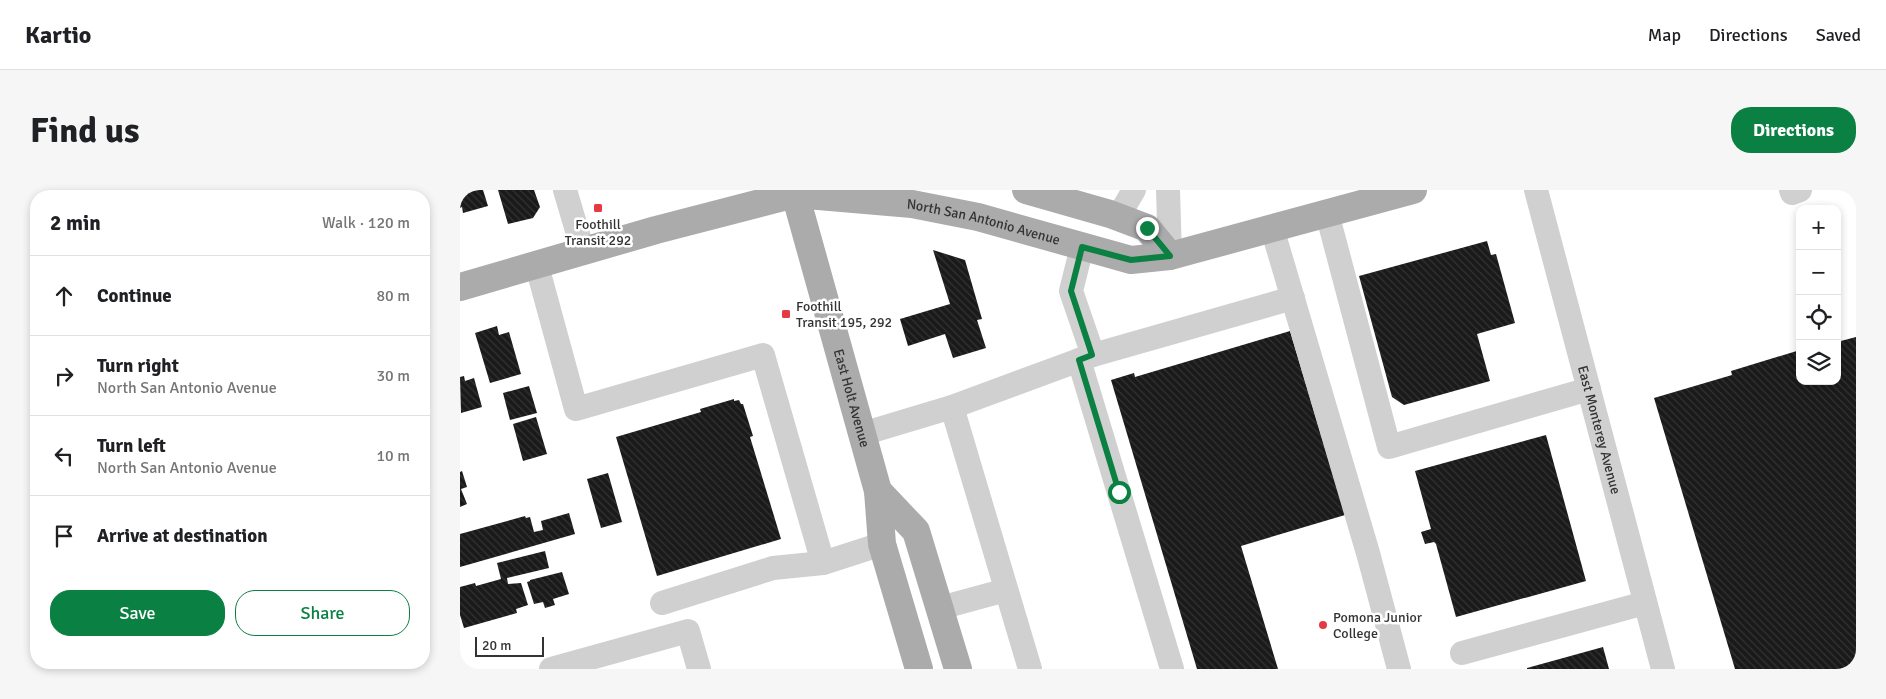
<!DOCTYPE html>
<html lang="en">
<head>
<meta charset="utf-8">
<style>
	body { margin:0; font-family:Signika,sans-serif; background:#f6f6f6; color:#202124 }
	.controls { position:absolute; right:15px; top:15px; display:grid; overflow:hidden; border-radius:10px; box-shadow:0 2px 8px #0003 }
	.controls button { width:45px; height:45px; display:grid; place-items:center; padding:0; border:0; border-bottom:1px solid #e0e0e0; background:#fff; color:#202124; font:25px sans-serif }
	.scale { position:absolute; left:15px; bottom:12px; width:69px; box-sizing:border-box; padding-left:5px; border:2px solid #333; border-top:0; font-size:14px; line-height:18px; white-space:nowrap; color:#333; -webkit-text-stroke:4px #fff; paint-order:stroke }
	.stop { position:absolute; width:15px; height:15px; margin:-11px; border:4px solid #0b8043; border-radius:50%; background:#fff }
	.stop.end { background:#0b8043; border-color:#fff; box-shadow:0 1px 5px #0008 }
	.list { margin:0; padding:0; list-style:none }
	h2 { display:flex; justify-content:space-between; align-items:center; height:65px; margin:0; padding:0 20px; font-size:21px }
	h2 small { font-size:16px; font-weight:400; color:#757577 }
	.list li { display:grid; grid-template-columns:32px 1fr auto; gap:15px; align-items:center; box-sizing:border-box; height:80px; padding:0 20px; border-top:1px solid #e0e0e0 }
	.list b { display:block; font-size:19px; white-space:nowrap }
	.list p { margin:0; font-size:16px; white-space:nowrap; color:#757577 }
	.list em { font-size:16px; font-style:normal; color:#757577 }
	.actions { display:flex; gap:10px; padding:15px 20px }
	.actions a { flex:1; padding:11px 0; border:1px solid #0b8043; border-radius:20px; text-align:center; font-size:18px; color:#0b8043 }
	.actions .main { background:#0b8043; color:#fff }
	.icon { flex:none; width:28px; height:28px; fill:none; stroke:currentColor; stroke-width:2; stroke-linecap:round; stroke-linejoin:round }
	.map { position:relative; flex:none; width:1396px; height:479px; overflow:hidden; border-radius:20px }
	header { display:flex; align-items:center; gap:30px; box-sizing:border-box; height:70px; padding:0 25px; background:#fff; border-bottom:1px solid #e0e0e0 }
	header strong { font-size:24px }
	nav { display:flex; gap:28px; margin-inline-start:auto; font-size:18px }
	.intro { display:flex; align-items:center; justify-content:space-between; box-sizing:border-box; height:120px; padding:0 30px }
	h1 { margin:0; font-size:35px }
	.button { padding:12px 22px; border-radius:20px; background:#0b8043; color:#fff; font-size:18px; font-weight:700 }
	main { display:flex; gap:30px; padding:0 30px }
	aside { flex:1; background:#fff; border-radius:20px; box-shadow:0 2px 8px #0003 }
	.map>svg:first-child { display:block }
</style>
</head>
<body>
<header>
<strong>Kartio</strong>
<nav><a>Map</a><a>Directions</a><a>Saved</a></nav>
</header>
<div class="intro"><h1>Find us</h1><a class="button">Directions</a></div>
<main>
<aside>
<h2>2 min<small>Walk · 120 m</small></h2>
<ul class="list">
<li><svg class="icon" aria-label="ahead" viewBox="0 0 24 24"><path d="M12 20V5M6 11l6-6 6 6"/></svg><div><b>Continue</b></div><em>80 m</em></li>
<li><svg class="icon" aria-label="right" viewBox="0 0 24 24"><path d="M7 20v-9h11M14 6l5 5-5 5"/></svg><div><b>Turn right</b><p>North San Antonio Avenue</p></div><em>30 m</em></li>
<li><svg class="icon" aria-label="left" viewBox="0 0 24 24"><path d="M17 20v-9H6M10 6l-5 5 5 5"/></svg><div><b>Turn left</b><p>North San Antonio Avenue</p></div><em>10 m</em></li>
<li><svg class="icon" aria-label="arrive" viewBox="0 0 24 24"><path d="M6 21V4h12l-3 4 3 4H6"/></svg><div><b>Arrive at destination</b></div></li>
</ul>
<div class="actions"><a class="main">Save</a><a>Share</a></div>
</aside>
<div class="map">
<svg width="1396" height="479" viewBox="0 0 1396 479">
	<defs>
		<pattern id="building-back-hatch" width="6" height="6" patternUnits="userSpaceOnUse" patternTransform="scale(1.25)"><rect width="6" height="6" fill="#1a1a1a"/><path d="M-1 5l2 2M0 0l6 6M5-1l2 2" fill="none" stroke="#333"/></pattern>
	</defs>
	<rect width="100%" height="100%" fill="#fff"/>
	<path fill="url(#building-back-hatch)" d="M0,0H23L28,16L3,23L2,17L0,18Z
		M38,0H74L80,17L73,28L48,34Z
		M1027,51L1031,65L1036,64L1055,133L1017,144L1030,191L944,215L932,207L899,86Z
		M473,60L505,70L522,129L517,130L526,158L493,168L485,144L448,156L440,129L490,114Z
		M37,136L39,145L49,142L61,184L30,193L15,143Z
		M830,141L885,325L781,356L818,479H737L651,190L674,183L675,187Z
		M1396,147V479H1275L1194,208L1272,185L1271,181L1340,160V191H1377V152Z
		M4,186L5,191L14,188L22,217L1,223L0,187Z
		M69,196L77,223L50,230L43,203Z
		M274,209V211L279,210L281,214H283L293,246L290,247L321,349L197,386L156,247L241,222L240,219Z
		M76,227L87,264L63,271L53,234Z
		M1086,245L1126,391L996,427L976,354L974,352L965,354L961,342L971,339L955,281Z
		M2,281L7,297L1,299L7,314L0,317V282Z
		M148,283L162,332L141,338L127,289Z
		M109,323L115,344L0,377V344L65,326L66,328L70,327L74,342L83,340L81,331Z
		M85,361L89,378L47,388L48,394L61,393L68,415L56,419L57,423L4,438L0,425V397L15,393L16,396L41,389L37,373Z
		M102,382L109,404L93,409L95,415L85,418L83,412L74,414L67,392L70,391V390Z
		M1143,457L1149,479H1067V478Z"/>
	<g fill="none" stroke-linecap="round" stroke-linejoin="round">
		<g stroke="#d0d0d0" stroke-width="24">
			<path d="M105,0L123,61"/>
			<path d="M708,0L710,66"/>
			<path id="s1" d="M1076,0L1203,479"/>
			<path d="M1331,0L1332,3L1340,0"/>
			<path d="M867,23L929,257L1129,199"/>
			<path d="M658,27L674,0"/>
			<path d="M812,38L908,363L939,479"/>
			<path d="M622,57L611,101L633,165"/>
			<path d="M77,76L116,219L303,165L363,373L422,354"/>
			<path d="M619,170L712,479"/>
			<path d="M492,217L633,165L833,108"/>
			<path d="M402,244L492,217L570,479"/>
			<path d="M202,413L313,378L363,373"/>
			<path d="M480,418L546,400"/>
			<path d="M1002,463L1185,413"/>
			<path d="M91,479L228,441L239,479"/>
		</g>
		<g stroke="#ababab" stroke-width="28">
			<path id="s2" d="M334,0L418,301L422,354L459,479"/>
			<path d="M566,0L650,24L687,38L710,66"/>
			<path id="s3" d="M335,4L452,14L518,27L671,70L710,66L953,0"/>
			<path d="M0,97L196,40L335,4L343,0"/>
			<path d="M418,301L456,341L498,479"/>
		</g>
	</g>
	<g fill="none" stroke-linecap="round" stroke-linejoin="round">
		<path stroke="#0b8043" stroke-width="6" d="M659,302L619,170L632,165L611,101L622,57L671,70L710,66L687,38"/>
	</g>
	<g fill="#e63946" stroke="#fff" stroke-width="2">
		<rect x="133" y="13" width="10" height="10" rx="2.5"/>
		<rect x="321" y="119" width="10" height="10" rx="2.5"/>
		<circle cx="863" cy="435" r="5"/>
	</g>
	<g text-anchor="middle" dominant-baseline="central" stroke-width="5" stroke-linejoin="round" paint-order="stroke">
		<g font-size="14" fill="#333" stroke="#fff">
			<text stroke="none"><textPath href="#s3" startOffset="191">North San Antonio Avenue</textPath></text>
			<text stroke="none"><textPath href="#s2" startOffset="216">East Holt Avenue</textPath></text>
			<text stroke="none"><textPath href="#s1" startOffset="248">East Monterey Avenue</textPath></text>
		</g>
		<g font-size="14" fill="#333" stroke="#fff" text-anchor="start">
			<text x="138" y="34" text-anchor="middle">Foothill<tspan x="138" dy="16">Transit 292</tspan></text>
			<text x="336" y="116">Foothill<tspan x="336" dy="16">Transit 195, 292</tspan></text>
			<text x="873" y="427">Pomona Junior<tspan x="873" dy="16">College</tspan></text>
		</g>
	</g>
</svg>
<div class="controls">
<button>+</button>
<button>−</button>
<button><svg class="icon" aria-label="locate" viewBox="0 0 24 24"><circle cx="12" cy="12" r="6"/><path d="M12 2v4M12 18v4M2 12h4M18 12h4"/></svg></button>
<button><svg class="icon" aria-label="layers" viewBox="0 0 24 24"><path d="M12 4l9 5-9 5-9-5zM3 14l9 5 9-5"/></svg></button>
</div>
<div class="scale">20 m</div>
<div class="stop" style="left:659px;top:302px"></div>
<div class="stop end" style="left:687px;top:38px"></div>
</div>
</main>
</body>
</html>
